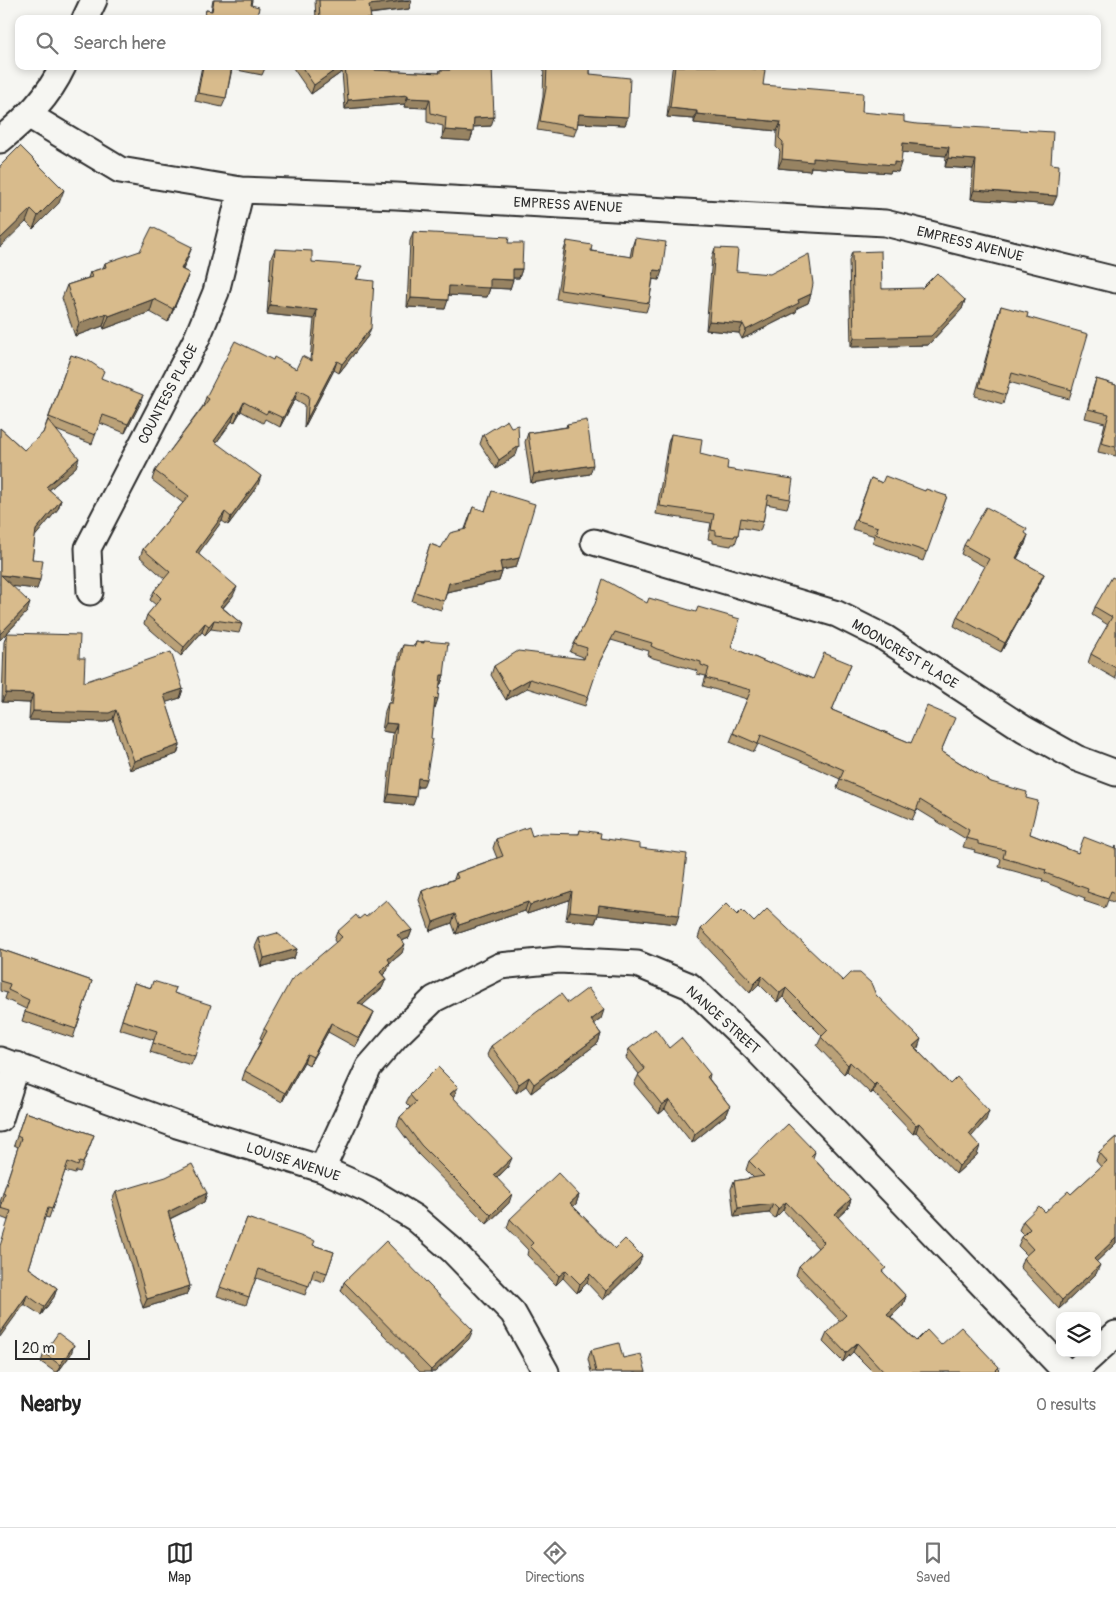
<!DOCTYPE html>
<html lang="en">
<head>
<meta charset="utf-8">
<style>
	body { margin:0; font-family:Pangolin,sans-serif; background:#f6f6f6; color:#222 }
	.controls { position:absolute; right:15px; bottom:15px; display:grid; overflow:hidden; border-radius:10px; box-shadow:0 2px 8px #0003 }
	.controls button { width:45px; height:45px; display:grid; place-items:center; padding:0; border:0; border-bottom:1px solid #e0e0e0; background:#fff; color:#222; font:25px sans-serif }
	.scale { position:absolute; left:15px; bottom:12px; width:75px; box-sizing:border-box; padding-left:5px; border:2px solid #2b2b2b; border-top:0; font-size:14px; line-height:18px; white-space:nowrap; color:#2b2b2b; -webkit-text-stroke:4px #f6f6f2; paint-order:stroke }
	.list { margin:0; padding:0; list-style:none }
	h2 { display:flex; justify-content:space-between; align-items:center; height:65px; margin:0; padding:0 20px; font-size:21px }
	h2 small { font-size:16px; font-weight:400; color:#767676 }
	.icon { flex:none; width:28px; height:28px; fill:none; stroke:currentColor; stroke-width:2; stroke-linecap:round; stroke-linejoin:round }
	.map { position:relative; flex:none; width:1116px; height:1372px; overflow:hidden }
	.search { position:absolute; background:#fff; box-shadow:0 2px 8px #0003; left:15px; right:15px; top:15px; height:55px; display:flex; align-items:center; gap:12px; box-sizing:border-box; padding:0 18px; border-radius:10px; color:#767676; font-size:19px }
	.sheet { height:155px; background:#fff }
	nav { display:flex; justify-content:space-around; align-items:center; box-sizing:border-box; height:70px; border-top:1px solid #e0e0e0; background:#fff; font-size:14px; color:#767676 }
	nav a { display:grid; justify-items:center; gap:2px }
	nav .on { color:#2b2b2b }
	.map>svg:first-child { display:block }
</style>
</head>
<body>
<div class="map">
<svg width="1116" height="1372" viewBox="0 0 1116 1372">
	<rect width="100%" height="100%" fill="#f6f6f2"/>
	<filter id="ink" filterUnits="userSpaceOnUse"><feTurbulence type="fractalNoise" baseFrequency=".02" numOctaves="2"/><feDisplacementMap in="SourceGraphic" scale="10" xChannelSelector="R" yChannelSelector="G"/><feConvolveMatrix kernelMatrix="1 2 1 2 8 2 1 2 1" color-interpolation-filters="sRGB"/></filter>
	<g filter="url(#ink)">
		<g fill="none" stroke-linecap="round" stroke-linejoin="round">
			<g stroke="#2b2b2b" stroke-width="29">
				<path id="minor" d="M85,19L94,0
					M30,116L120,170L241,190L396,196L885,223L1116,280
					M0,140C27,118 48,98 63,66
					M594,542L837,614L885,638L1024,729L1076,758L1116,773
					M90,592L88,548L197,338L216,292L241,190
					M0,1060L177,1125L322,1169L369,1190L415,1218L452,1250L513,1313L546,1372
					M0,1119L17,1065
					M322,1169L369,1067L397,1035L434,999L500,966L559,960L637,964L690,986L754,1047L1066,1372
					M1097,1351L1116,1334
					M1074,1372L1095,1353"/>
			</g>
			<use href="#minor" stroke="#f6f6f2" stroke-width="25"/>
		</g>
		<path fill="#baa178" stroke="#2b2b2b" d="M213,0H252L251,5L257,19H203L206,10L211,11Z
			M315,0H412L409,9L370,14L371,19H316Z
			M202,66H266L262,75L232,69L226,98L222,107L195,101Z
			M293,66H375V70L439,73L440,70H448V66H492L491,126L473,127V132L470,141L442,139L443,126L427,122V108L404,107L405,104L345,109L342,72L311,94L293,68Z
			M544,66H590V74L628,117L625,125L578,123L574,136L537,130L543,97Z
			M673,66H727L763,85L862,112L904,122L1051,164L1053,205L971,199L973,169L945,167L946,156L902,152L898,172L891,171L890,173L811,167L810,171L778,168L780,151L776,147L777,131L694,123V119L667,117L672,70Z
			M20,146L59,203L33,229L26,222Z
			M413,232L508,243L522,269L519,278H513L510,289L490,288L487,297L448,295L445,309L407,307L410,241Z
			M635,238L659,280L653,279L649,303L646,312L556,299L564,250L567,241L591,251L630,257L632,247Z
			M715,248L736,271L811,294L808,303L797,308L796,312L742,339L739,333L706,330L712,257Z
			M275,249L312,262L359,275L357,279L368,336L339,373L334,370L304,428L305,405L295,399L280,427L265,419L263,423L241,411L234,423L232,421L216,443L258,485L228,525L222,521L198,553L233,596L223,608L242,624L239,633L211,629L205,635L202,632L181,656L144,624L147,615L156,605L150,600L154,591L165,579L140,557L143,549L183,503L152,480L155,471L203,406L206,397L273,360L296,369L310,360L314,319L267,314L271,258Z
			M852,252L882,289L965,300L962,309L928,345L851,347L849,261Z
			M187,260L183,270L189,273L184,286L168,322L150,312L104,329L103,326L75,336L62,298L67,285L88,278L90,272L103,268L105,263Z
			M1001,306L1027,317L1072,390L1069,399L1009,382L1003,404L975,396L998,315Z
			M71,355L101,378L140,404L125,433L100,423L92,444L56,430L76,467L49,490L61,500L58,509L35,536L32,559L37,589L12,586L27,612L7,633L79,658L84,682L183,689L180,698L166,702L180,745L177,754L130,770L113,719L105,722L29,720L30,703L2,702L4,642L7,633L0,640V428L24,450L43,433Z
			M1096,379L1116,385V456L1098,452L1105,423L1085,418L1093,388Z
			M567,424L590,474L531,483L525,442L528,433L566,427Z
			M671,434L700,454L727,469L790,499L787,508L766,504L763,522L760,531L739,527L738,535L735,544H732L731,546L713,543V540L708,539L711,523L656,514L668,443Z
			M483,435L516,455L496,469L480,444Z
			M871,478L882,483L925,491L947,496L923,561L872,543L875,536L852,529Z
			M492,491L519,558L516,567L502,570V572L499,581L447,592L441,610L412,601L430,544L441,548L465,529L473,507L485,511Z
			M1026,534L1025,544L1017,559L1044,574L1040,583L1001,652L954,626L957,617L985,567L961,554L964,545Z
			M1116,579V679L1088,663L1091,654L1108,625L1092,615L1095,607Z
			M594,606L731,647L770,664L813,679L851,664L832,710L911,743L951,727L941,751L991,782L1026,798L1030,834L1078,853L1115,849L1116,846V903L1108,900L1105,908L1084,901L1085,898L1042,881L1043,879L999,867L1001,859L974,852L975,850L963,847L966,839L917,809L912,820L837,788L840,779L796,759L758,744L754,752L730,742L747,699L703,686L706,676L697,674L698,671L653,658L648,655L649,651L611,640L597,667L585,706L527,688L506,700L491,675L494,666L583,659V657L570,652L574,644Z
			M424,641L444,675L441,684H440L435,708H434L423,787H417L413,805L386,802L393,733L382,731L385,711L388,703H390L395,669L399,660V654L403,645L414,646L416,642L423,643Z
			M580,830L600,838L640,848L676,924L598,915L595,923L566,920L569,900L527,914L525,911L456,934L452,923L430,931L419,900L422,891L454,879L456,873L497,858L493,848L496,839L532,836L579,834Z
			M737,915L754,922L843,981L876,995L918,1048L916,1049L950,1084L986,1120L971,1136L977,1155L956,1174L916,1132L913,1134L873,1092L871,1094L847,1071L844,1074L817,1046L822,1036L783,997L777,1002L759,984L750,993L698,938L701,929Z
			M366,917L412,930L409,938L402,941V953L390,963L387,971L383,975L386,979L382,988L362,1005L374,1012L370,1021L355,1047L328,1032L309,1065L304,1062L282,1102L242,1080L245,1071L262,1039L260,1038L264,1029L336,943L334,940L337,932L359,919Z
			M259,938L297,949L294,958L261,967L255,947Z
			M0,949L92,981L73,1038L22,1021L26,1009L5,999L7,993L0,991Z
			M134,983L151,988L174,993L195,1056L191,1065L150,1052L154,1040L119,1029Z
			M568,1003L601,1019L594,1024L601,1034L598,1043L531,1093L526,1086L516,1093L487,1055L491,1046Z
			M669,1048L710,1074L709,1079L730,1106L727,1114L692,1143L665,1109L659,1114L634,1084L639,1074L626,1058L629,1049Z
			M458,1087L453,1097L508,1167L497,1178L509,1203L487,1224L418,1154L397,1126L400,1117L410,1107L406,1103L410,1095Z
			M25,1112L94,1135L80,1172L76,1171L75,1174L65,1171L49,1218L45,1217L29,1268L57,1288L54,1297L41,1315L24,1304L8,1220L0,1217V1209L2,1203L0,1202L18,1147L14,1145Z
			M1116,1137V1243L1096,1262V1274L1059,1309L1020,1267L1023,1258L1027,1255L1018,1246L1022,1237L1024,1235L1019,1230L1023,1221L1045,1212L1071,1194L1101,1167L1096,1161L1099,1152Z
			M815,1152L813,1158L851,1199L848,1208L838,1217L884,1273L906,1296L903,1305L891,1317L916,1341L941,1345L999,1367L998,1372H873L853,1352L843,1362L823,1342L827,1333L840,1321L796,1275L799,1266L818,1248L783,1210L775,1218L769,1213L734,1217L731,1189L734,1181L754,1178L746,1170L749,1161Z
			M116,1192L207,1193L204,1202L170,1219L190,1286L186,1295L143,1308L112,1200Z
			M579,1195L576,1204L573,1206L615,1249L639,1265L603,1300L587,1283L577,1293L563,1278L556,1285L527,1255L528,1250L507,1228L510,1219Z
			M247,1218L313,1245L334,1252L324,1282L311,1278L305,1295L256,1278L246,1305L217,1296Z
			M344,1282L469,1339L435,1372H420L341,1291Z
			M591,1350L623,1358L646,1372H591L588,1359Z
			M44,1353L71,1354L58,1372H55L41,1362Z"/>
		<path fill="#978362" stroke="#2b2b2b" d="M412,0L409,9L366,14L369,5Z
			M341,66H344L342,72L311,94L314,85Z
			M408,95L405,104L345,109L348,100Z
			M408,98L430,99L427,108L404,107Z
			M670,108L697,111L694,119L667,117Z
			M579,114L628,117L625,125L576,123Z
			M697,114L781,122L777,131L694,123Z
			M494,117L491,126L471,127L474,118Z
			M445,130L473,132L470,141L442,139Z
			M903,143L949,147L946,156L899,152Z
			M813,158L894,162L901,163L898,172L891,171L890,173L811,167L810,171L778,168L782,159Z
			M948,158L976,160L973,169L945,167Z
			M64,190L59,203L33,229L38,216Z
			M974,190L1057,196L1053,205L971,199Z
			M31,209L26,222L0,247V239Z
			M192,247L187,260L176,282L181,269Z
			M513,269H522L519,278H510Z
			M654,270L662,271L659,280L651,279Z
			M189,273L184,286L168,322L173,309Z
			M490,279L513,280L510,289L490,288L487,297L445,295L449,286Z
			M811,294L808,303L797,308L796,312L742,339L746,330L798,300Z
			M411,298L448,300L445,309L407,307Z
			M154,299L150,312L104,329L109,316Z
			M965,300L962,309L928,345L851,347L854,338Z
			M270,305L317,310L314,319L267,314Z
			M107,313L103,326L75,336L79,323Z
			M709,321L743,324L739,333L706,330Z
			M371,328L368,336L339,373L342,364Z
			M337,361L334,370L304,428L307,419Z
			M298,390L295,399L280,427L283,418Z
			M143,395L140,404L125,433L128,424Z
			M244,402L241,411L234,423L238,414Z
			M235,412L232,421L211,450L214,441Z
			M519,446L516,455L496,469L499,460Z
			M79,458L76,467L42,496L46,487Z
			M593,465L590,474L531,483L534,474Z
			M261,476L258,485L228,525L231,517Z
			M61,500L58,509L33,539L36,530Z
			M225,512L222,521L193,561L196,552Z
			M1028,535L1025,544L1012,567L1016,558Z
			M519,558L516,567L497,571L500,562Z
			M502,572L499,581L446,592L449,583Z
			M1044,574L1040,583L1001,652L1005,643Z
			M1,575L40,580L37,589L0,585Z
			M237,587L233,596L217,614L220,606Z
			M30,603L27,612L0,640V634Z
			M214,620L211,629L205,635L209,626Z
			M205,623L202,632L181,656L184,647Z
			M441,675H444L441,684H438Z
			M530,679L527,688L506,700L509,691Z
			M183,689L180,698L161,704L164,695Z
			M6,693L33,694L30,703L2,702Z
			M435,698L438,699L435,708L432,707Z
			M116,710L113,719L105,722L29,720L33,711Z
			M386,723L397,724L393,733L382,731Z
			M180,745L177,754L130,770L134,761Z
			M418,778L426,779L423,787H415Z
			M389,794L416,797L413,805L386,802Z
			M572,891L569,900L527,914L530,905Z
			M528,902L525,911L456,934L459,925Z
			M599,905L679,915L676,924L598,915L595,923L566,920L570,911Z
			M455,914L452,923L430,931L433,922Z
			M412,930L409,938L394,944L397,935Z
			M405,944L402,953L390,963L387,971L376,981L380,972L388,959Z
			M297,949L294,958L261,967L264,958Z
			M762,976L759,984L750,993L754,984Z
			M386,979L382,988L355,1012L358,1003Z
			M786,988L783,997L777,1002L780,993Z
			M604,1010L601,1019L587,1029L591,1020Z
			M374,1012L370,1021L355,1047L359,1038Z
			M331,1023L328,1032L309,1065L313,1057Z
			M601,1034L598,1043L531,1093L534,1084Z
			M921,1039L918,1048L910,1055L913,1046Z
			M307,1054L304,1062L282,1102L285,1093Z
			M850,1062L847,1071L844,1074L848,1065Z
			M529,1077L526,1086L516,1093L519,1084Z
			M876,1083L873,1092L871,1094L874,1085Z
			M458,1087L454,1096L447,1103L450,1094Z
			M669,1100L665,1109L659,1114L662,1105Z
			M730,1106L727,1114L692,1143L695,1134Z
			M989,1111L986,1120L966,1143L969,1134Z
			M919,1123L916,1132L913,1134L916,1125Z
			M980,1146L977,1155L956,1174L959,1166Z
			M512,1158L508,1167L490,1184L494,1175Z
			M207,1193L204,1202L165,1221L168,1212Z
			M512,1194L509,1203L487,1224L491,1215Z
			M579,1195L576,1204L567,1212L570,1203Z
			M851,1199L848,1208L832,1223L835,1214Z
			M786,1202L783,1210L775,1218L778,1209Z
			M773,1204L769,1213L734,1217L738,1208Z
			M1116,1238V1243L1090,1268L1094,1259Z
			M642,1256L639,1265L603,1300L606,1291Z
			M1100,1265L1096,1274L1059,1309L1062,1300Z
			M566,1270L563,1278L556,1285L559,1276Z
			M590,1274L587,1283L577,1293L580,1284Z
			M190,1286L186,1295L143,1308L147,1299Z
			M57,1288L54,1297L41,1315L44,1307Z
			M27,1295L24,1304L0,1337V1333Z
			M906,1296L903,1305L884,1323L887,1314Z
			M473,1330L469,1339L435,1372H430L431,1370Z
			M857,1343L853,1352L843,1362L846,1353Z
			M74,1345L71,1354L58,1372L60,1365Z"/>
		<path fill="#d8bb8c" stroke="#2b2b2b" d="M214,0H252L251,5L259,7L257,19H204L206,10L212,11Z
			M319,0H411L369,5L371,19H320Z
			M203,66H232L226,98L198,93Z
			M301,66H341L314,85Z
			M345,66H375V70L440,73V70H450V66H492L494,117L474,118L473,132L445,130L446,117L431,113L430,99L408,98V95L348,100Z
			M547,66H590V74L630,78L628,117L579,114L577,128L540,121L546,88Z
			M675,66H727L765,70L763,85L863,93L862,112L904,116V122L917,124L1053,132L1051,164L1059,165L1057,196L974,190L976,160L948,158L949,147L903,143L901,163L894,162V165L813,158V162L782,159L783,142L779,138L781,122L697,114V111L670,108Z
			M20,146L64,190L38,216L31,209L0,239V166Z
			M152,227L192,247L181,269L189,273L173,309L154,299L109,316L107,313L79,323L67,285L92,277L90,272L106,267L105,263L140,251Z
			M413,232L509,237L508,243H523L522,269H513V280L490,279V288L449,286L448,300L411,298Z
			M635,238L666,242L662,271L654,270L649,303L560,290L567,241L592,245L591,251L632,257Z
			M715,248L738,249L736,271L770,274L809,254L813,284L811,294L798,300L799,303L746,330L743,324L709,321Z
			M275,249L312,251V262L363,266L356,279L374,281L371,328L342,364L337,361L307,419L309,396L298,390L283,418L268,411L266,414L244,402L238,414L235,412L214,441L261,476L231,517L225,512L196,552L237,587L220,606L242,624L214,620L209,626L205,623L184,647L147,615L161,598L154,591L170,572L143,549L189,496L155,471L209,399L206,397L235,341L273,360L274,357L296,369L302,356L312,361L317,310L270,305Z
			M881,251L882,289L922,288L937,273L965,300L931,336L854,338L852,252Z
			M1001,306L1028,313L1027,317L1088,334L1072,390L1012,373L1006,395L979,387Z
			M71,355L89,361L104,371L101,378L143,395L128,424L103,415L95,435L49,417Z
			M1096,379L1116,385V447L1101,443L1109,414L1088,409Z
			M48,420L79,458L46,487L61,500L36,530L32,559L43,560L40,580L1,575L30,603L0,634V428L24,450L43,433Z
			M507,420L511,427L518,425L519,446L499,460L483,435Z
			M587,420L593,465L534,474L528,433L568,427L567,424Z
			M671,434L702,439L700,454L728,461L727,469L793,479L790,499L768,495L763,522L741,518L738,535H735L734,537L716,535V531L711,530L714,514L660,506Z
			M885,476L925,491L926,489L947,496L927,552L875,534L878,527L856,520L871,478L882,483Z
			M492,491L535,504L519,558L500,562L502,572L449,583L444,601L415,592L430,544L441,548L450,533L466,529L473,507L485,511Z
			M986,507L1027,529L1025,533L1028,535L1016,558L1044,574L1005,643L957,617L989,559L964,545Z
			M1112,577L1116,579V668L1091,654L1112,617L1095,607Z
			M603,579L647,603L649,598L696,612L698,607L740,619L731,647L770,664L771,662L813,679L824,653L851,664L832,710L911,743L927,706L955,718L941,751L991,782L1027,792L1026,798L1038,801L1030,834L1078,853L1084,837L1115,849L1116,846V893L1111,891L1108,899L1087,892L1088,889L1045,873L1046,870L1003,858L1005,850L978,844V841L966,838L969,830L920,800L916,811L840,779L844,770L799,750L761,735L758,744L733,733L751,690L706,678L709,668L701,665V662L657,649L651,646L652,643L615,632L600,661L588,697L530,679L509,691L494,666L518,651L584,659L587,648L574,644L595,604Z
			M7,633L80,635L79,658H85L84,682L171,652L183,689L164,695L180,745L134,761L116,710L109,713L33,711V694L6,693Z
			M424,641L448,643L444,675H441L438,699L435,698L431,738L433,739L426,779L418,778L416,797L389,794L397,724L386,723L388,703H392L398,660H401L403,645L415,646L416,642L424,643Z
			M529,827L532,836L541,833L579,834L580,830L601,833L600,838L640,844V848L687,854L679,915L599,905L598,914L570,911L572,891L530,905L528,902L459,925L455,914L433,922L422,891L458,878L456,873L503,856L496,839Z
			M386,900L412,930L397,935L405,944L388,959L390,962L380,972L386,979L358,1003L374,1012L359,1038L331,1023L313,1057L307,1054L285,1093L245,1071L267,1031L264,1029L291,980L342,937L337,932L356,915L359,919L364,915L366,917Z
			M726,904L737,915L742,910L754,922L767,909L843,981L851,973H860L871,983L876,995L921,1039L913,1046L950,1084L957,1077L989,1111L969,1134L980,1146L959,1166L919,1123L916,1125L876,1083L874,1085L850,1062L848,1065L821,1037L828,1030L786,988L780,993L762,976L754,984L701,929Z
			M277,933L297,949L264,958L259,938Z
			M0,949L92,981L76,1029L25,1012L29,1000L8,990L10,984L0,981Z
			M153,981L176,988L174,993L211,1005L195,1056L153,1043L157,1031L122,1020L134,983L151,988Z
			M588,988L604,1010L591,1020L601,1034L534,1084L529,1077L519,1084L491,1046L561,994L568,1003Z
			M655,1029L669,1048L681,1038L710,1074L707,1077L730,1106L695,1134L669,1100L662,1105L638,1075L645,1069L629,1049Z
			M438,1067L458,1087L450,1094L512,1158L494,1175L512,1194L491,1215L421,1145L400,1117L416,1102L410,1095Z
			M25,1112L94,1135L83,1163L79,1162L78,1166L68,1162L52,1209L48,1208L29,1268L57,1288L44,1307L27,1295L0,1333V1246L11,1211L1,1208L5,1194L3,1193L21,1138L17,1136Z
			M788,1124L815,1152L811,1156L851,1199L835,1214L886,1268L882,1271L906,1296L887,1314L916,1341L927,1330L941,1345L961,1327L999,1367L994,1372H884L857,1343L846,1353L827,1333L846,1315L799,1266L824,1242L786,1202L778,1209L773,1204L738,1208L734,1181L764,1176L749,1161Z
			M1116,1137V1238L1094,1259L1100,1265L1062,1300L1023,1258L1033,1249L1022,1237L1030,1229L1023,1221L1039,1206L1045,1212L1068,1191L1071,1194L1107,1161L1099,1152Z
			M192,1164L207,1193L168,1212L190,1286L147,1299L116,1192L166,1177Z
			M558,1173L579,1195L570,1203L615,1249L625,1239L642,1256L606,1291L590,1274L580,1284L566,1270L559,1276L530,1246L533,1243L510,1219Z
			M247,1218L315,1241L313,1245L334,1252L327,1273L314,1269L309,1286L259,1269L249,1297L220,1287Z
			M386,1241L473,1330L431,1370L344,1282Z
			M58,1333L74,1345L60,1365L44,1353Z
			M619,1343L623,1358L641,1354L646,1372H596L591,1350Z"/>
	</g>
	<g text-anchor="middle" dominant-baseline="central" stroke-width="4" stroke-linejoin="round" paint-order="stroke">
		<g font-size="14" fill="#2b2b2b" stroke="#f6f6f2">
			<text transform="translate(568 205) rotate(3)">EMPRESS AVENUE</text>
			<text transform="translate(970 244) rotate(14)">EMPRESS AVENUE</text>
			<text transform="translate(168 394) rotate(-62)">COUNTESS PLACE</text>
			<text transform="translate(905 654) rotate(31)">MOONCREST PLACE</text>
			<text transform="translate(723 1020) rotate(42)">NANCE STREET</text>
			<text transform="translate(293 1162) rotate(18)">LOUISE AVENUE</text>
		</g>
	</g>
</svg>
<div class="controls">
<button><svg class="icon" aria-label="layers" viewBox="0 0 24 24"><path d="M12 4l9 5-9 5-9-5zM3 14l9 5 9-5"/></svg></button>
</div>
<div class="scale">20 m</div>
<div class="search"><svg class="icon" aria-label="search" viewBox="0 0 24 24"><circle cx="10" cy="10" r="6"/><path d="M15 15l6 6"/></svg>Search here</div>
</div>
<section class="sheet">
<h2>Nearby<small>0 results</small></h2>
<ul class="list">
</ul>
</section>
<nav>
<a class="on"><svg class="icon" aria-label="map" viewBox="0 0 24 24"><path d="M3 6l6-2 6 2 6-2v14l-6 2-6-2-6 2zM9 4v14M15 6v14"/></svg>Map</a>
<a><svg class="icon" aria-label="directions" viewBox="0 0 24 24"><path d="M12 3l9 9-9 9-9-9zM9 14v-3h6M13 9l2 2-2 2"/></svg>Directions</a>
<a><svg class="icon" aria-label="saved" viewBox="0 0 24 24"><path d="M7 4h10v16l-5-4-5 4z"/></svg>Saved</a>
</nav>
</body>
</html>
